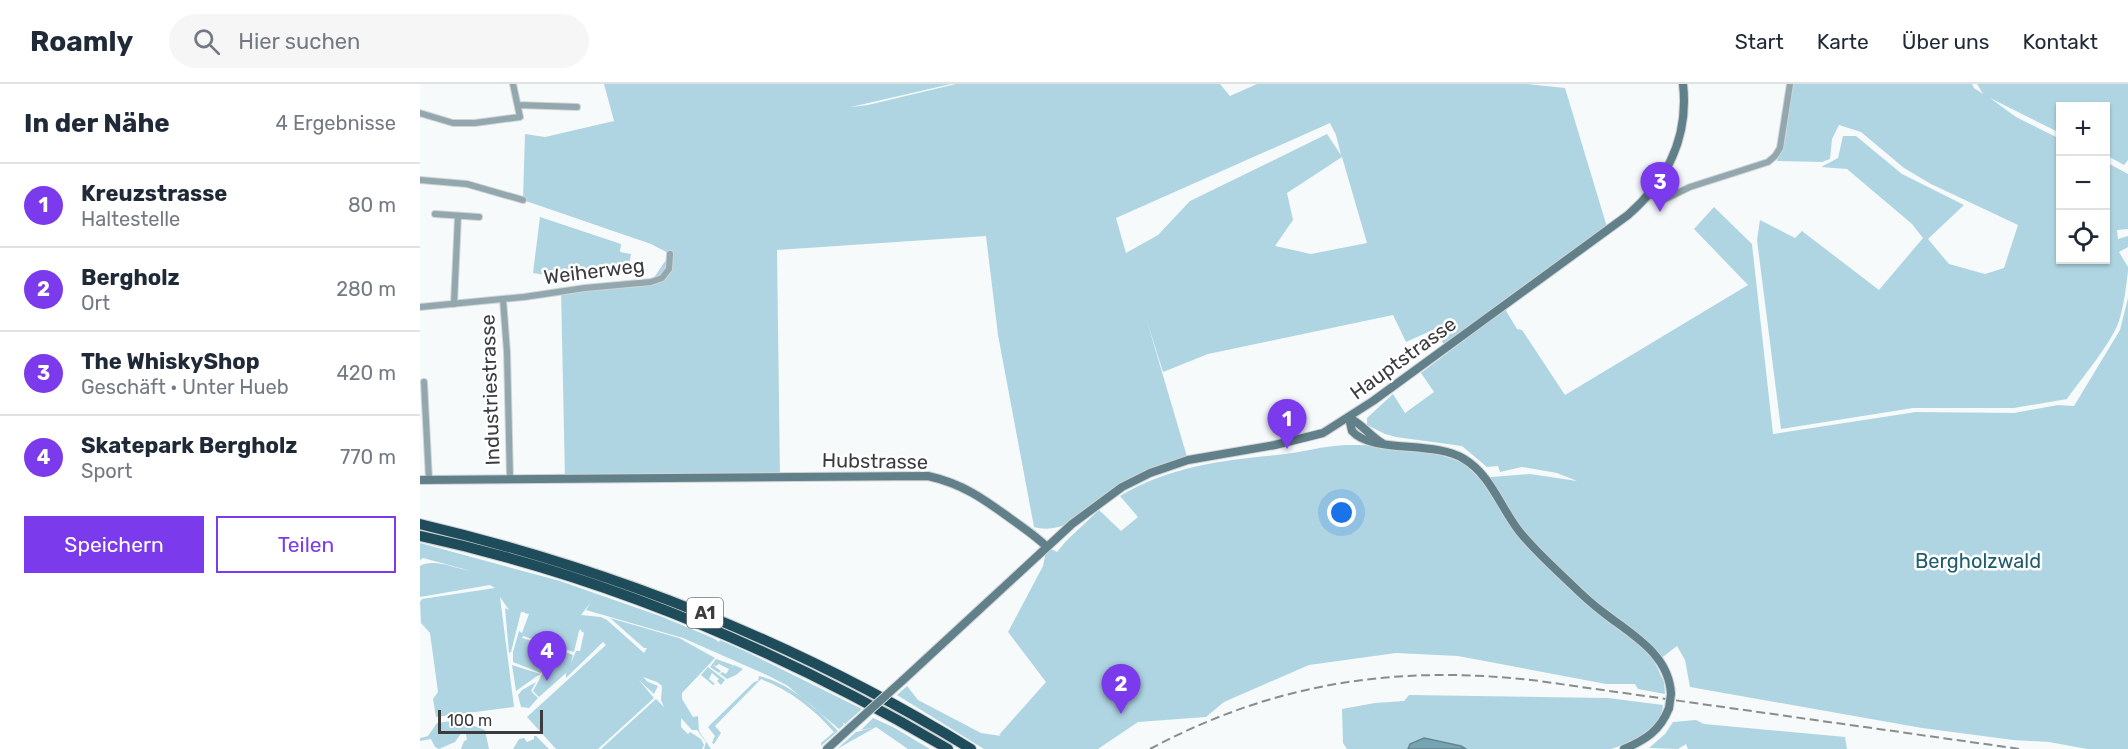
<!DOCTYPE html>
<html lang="de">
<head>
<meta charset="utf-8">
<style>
	body { margin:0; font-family:Rubik,sans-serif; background:#f6f6f7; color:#1f2937 }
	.controls { position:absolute; right:18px; top:18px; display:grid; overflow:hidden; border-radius:0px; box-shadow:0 2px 4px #0004 }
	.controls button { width:54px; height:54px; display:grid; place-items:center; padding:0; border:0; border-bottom:2px solid #e0e1e3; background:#fff; color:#1f2937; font:30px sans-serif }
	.scale { position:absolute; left:18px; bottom:15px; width:105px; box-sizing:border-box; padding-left:6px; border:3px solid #3b3c3d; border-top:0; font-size:16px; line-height:21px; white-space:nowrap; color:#3b3c3d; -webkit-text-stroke:4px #fff; paint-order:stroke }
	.you { position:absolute; left:922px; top:429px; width:21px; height:21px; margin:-15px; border:4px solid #fff; border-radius:50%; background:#1a73e8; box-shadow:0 0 0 9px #1a73e833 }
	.badge { display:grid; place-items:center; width:39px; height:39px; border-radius:50%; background:#7c3aed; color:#fff; font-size:20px; font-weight:700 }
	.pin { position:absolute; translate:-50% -50px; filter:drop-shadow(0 2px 3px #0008) }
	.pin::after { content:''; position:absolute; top:32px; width:21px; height:18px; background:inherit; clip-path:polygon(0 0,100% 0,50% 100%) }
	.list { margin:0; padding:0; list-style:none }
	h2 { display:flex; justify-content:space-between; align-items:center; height:78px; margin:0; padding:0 24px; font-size:26px }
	h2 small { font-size:20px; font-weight:400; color:#747a83 }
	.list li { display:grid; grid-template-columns:39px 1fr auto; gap:18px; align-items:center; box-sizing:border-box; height:84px; padding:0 24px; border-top:2px solid #e0e1e3 }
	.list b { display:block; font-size:22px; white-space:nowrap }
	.list p { margin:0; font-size:20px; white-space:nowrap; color:#747a83 }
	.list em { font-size:20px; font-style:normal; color:#747a83 }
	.actions { display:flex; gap:12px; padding:18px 24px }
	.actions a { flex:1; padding:14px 0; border:2px solid #7c3aed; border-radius:0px; text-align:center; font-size:21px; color:#7c3aed }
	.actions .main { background:#7c3aed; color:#fff }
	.icon { flex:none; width:33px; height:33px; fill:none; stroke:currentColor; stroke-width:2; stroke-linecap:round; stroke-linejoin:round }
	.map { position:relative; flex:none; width:1708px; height:665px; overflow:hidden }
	header { display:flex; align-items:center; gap:36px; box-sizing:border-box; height:84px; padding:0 30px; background:#fff; border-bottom:2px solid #e0e1e3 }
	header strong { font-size:28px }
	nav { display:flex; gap:33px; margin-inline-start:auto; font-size:21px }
	.search { width:420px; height:54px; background:#f6f6f7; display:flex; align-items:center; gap:15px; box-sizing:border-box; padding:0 21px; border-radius:33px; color:#747a83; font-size:22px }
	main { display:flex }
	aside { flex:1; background:#fff }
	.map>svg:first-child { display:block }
</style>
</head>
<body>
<header>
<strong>Roamly</strong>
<div class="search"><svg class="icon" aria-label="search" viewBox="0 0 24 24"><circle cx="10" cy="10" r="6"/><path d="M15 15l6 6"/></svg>Hier suchen</div>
<nav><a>Start</a><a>Karte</a><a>Über uns</a><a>Kontakt</a></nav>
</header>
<main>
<aside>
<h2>In der Nähe<small>4 Ergebnisse</small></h2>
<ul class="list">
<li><span class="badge">1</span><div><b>Kreuzstrasse</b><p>Haltestelle</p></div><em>80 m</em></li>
<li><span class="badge">2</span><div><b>Bergholz</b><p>Ort</p></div><em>280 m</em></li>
<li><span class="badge">3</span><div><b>The WhiskyShop</b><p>Geschäft · Unter Hueb</p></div><em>420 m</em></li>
<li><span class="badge">4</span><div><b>Skatepark Bergholz</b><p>Sport</p></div><em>770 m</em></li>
</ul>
<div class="actions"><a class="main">Speichern</a><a>Teilen</a></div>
</aside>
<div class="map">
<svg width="1708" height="665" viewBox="0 0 1708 665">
	<rect width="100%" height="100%" fill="#f6fafb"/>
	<path fill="#afd5e2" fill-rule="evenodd" d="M184,0H531L431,23L448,21L536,0H800L810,12L837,0H1107L1145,4L1187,143L1026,264L1015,245L986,258L973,231L788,270L743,288L726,234L768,376C755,380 740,383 728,390C697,407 651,454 614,443L578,251L566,152L357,166L360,393L145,395L141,206L231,198L250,170L231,160L103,116L105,50L125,53L194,37ZM910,39L916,51L921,71L907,50L770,117L738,151L706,169L696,134ZM922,73L947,159L891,170L855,162L873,136L867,109Z
		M1374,0H1552L1554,4L1563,10L1557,0H1708V76L1704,81L1686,71V22H1640V49L1570,14L1596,33L1640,55V176H1686V78L1708,90V145L1697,146L1698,155L1708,152V163L1699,168L1708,183V187C1706,204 1704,221 1699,237C1691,260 1661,295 1647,315L1594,324H1493L1361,345L1337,156L1340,136L1375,154L1382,147L1459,206L1503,154L1492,140L1427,85L1401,83L1418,74L1423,52H1436L1482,90L1544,121L1508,155L1529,180L1565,190L1584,184L1598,141L1511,100L1484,84L1441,48L1419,41L1412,55L1410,75L1402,78L1357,77L1366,52L1368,20Z
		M1294,123L1332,160L1353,350L1496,328L1594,329L1638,321L1654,322L1700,246L1708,214V665H1667L1629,658L1593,656L1502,644L1270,603L1265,576L1257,562L1235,579L1244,598L1245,610L1218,605L1215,600H1186L1038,572L976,569L889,581L804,618L786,633L718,638L678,665H564L477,611L487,602L498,616L561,649L581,652L579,651L626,598L588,548L623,482L627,463L637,468L646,457L679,426L701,447L718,433L700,412C748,383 802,376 857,371C880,369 902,362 925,361C954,360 1016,365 1042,379C1048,382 1053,389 1059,394L1110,390L1157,397L1137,389L1102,383L1080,388L1078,382L1067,383L1042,362L976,353L965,350L947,341V334L973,310L985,329L1014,308L1001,289L1085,225L1097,245L1102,246L1145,311L1328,201L1274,145Z
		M120,133L201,160L200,168L211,170L208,189L178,185L177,190L140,187L139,193L113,189Z
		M0,459L140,497L240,532L293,554L299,558L300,556L329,569L442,625L425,640L422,638L424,641L419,645L368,602L349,592L263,554L166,526L171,518L161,531L181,533L187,536L224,569L227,564H224L190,534L259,554L295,574L262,609V615L273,633L278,632L279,647L291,665H284L286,658L277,646H272L261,634V643L268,650L270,648L281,655L284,661L282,665H181L236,615L244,623L241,616L242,602L237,598L223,593L228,598L238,602L234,610L219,596L234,614L178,665H136L107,633L186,561L183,558L146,594V589L119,613L113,607L136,565L153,571L151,579L156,567H160L164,549L161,547V545L159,547L154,568L103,552L102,554L129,562L121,589L93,578V568L99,547L102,549L109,530L104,529L105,528H101L91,568L89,569L85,524L89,526L80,513L94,623L16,633L13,615L18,608L10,549L1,539L0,518L2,515L75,504L70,501L0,513V482C14,474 36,485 51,487L3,474L0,476Z
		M296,575L313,581L311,583L314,581L323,585L316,591L307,595L300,590L302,588L306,590L309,585L299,580L296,582L293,581L301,587L299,589L290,583Z
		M92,581L120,590L96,607Z
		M288,583L305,596L301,601L297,597L299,595L292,589L289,595L295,600L293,601L281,591Z
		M339,592C370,599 397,625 418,647L401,662V659L414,648C394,625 370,606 341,595L295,642L301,649L294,660L292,659L295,652L288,643L334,598L338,597Z
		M116,598L111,607L118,614L109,624L101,623L98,611L102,606Z
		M989,611L1188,614L1243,621C1241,647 1212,658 1191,665H1046L1041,662L990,660L988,665H927L923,659L922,625L955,619L984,617Z
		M453,634L473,643L510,665H488L456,643L417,665L436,648L452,644L441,646Z
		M38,636L65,646L69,665H41L44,657L47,656L46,650L42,648L35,658L19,665L15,663L11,655L0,657V654L8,652L17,639Z
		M1276,636L1284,640L1425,653L1427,665H1268L1266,660L1258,665L1229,664L1245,650L1253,638Z
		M114,652H116L129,665H93L99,655L104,654L107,658L114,655Z"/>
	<path fill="#75a4b3" stroke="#648590" stroke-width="1.5" d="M1004,654L1041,662L1046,665H988L990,660Z"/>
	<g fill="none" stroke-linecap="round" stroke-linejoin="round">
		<g stroke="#d1d4d5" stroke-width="8">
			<path id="street" d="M98,21L157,23
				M0,29L33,39H55L100,33L93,0
				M0,96L47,100L103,116
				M1232,108L1245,115L1270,103L1348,78L1355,72L1360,64L1370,0
				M15,130L59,133
				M83,215L87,268L90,395
				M34,220L38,132
				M0,223L104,213L165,204L231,198L242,194L249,185L250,170
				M4,298L9,396"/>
		</g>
		<g stroke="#d1d4d5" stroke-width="10">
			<path id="secondary" d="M929,334L932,347C952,370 1014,356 1044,375C1070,390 1081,424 1099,447C1114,466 1132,482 1150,499C1161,510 1172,520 1184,529C1212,551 1249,570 1251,610
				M929,334C940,338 950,352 962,359
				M0,396L508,392C544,400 565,416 594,437C605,445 617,453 627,463
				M482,597L652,440L702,403L730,389L768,376L855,361L903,349L953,317L1208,131C1247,97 1269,53 1263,0
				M407,665L431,643
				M1204,665C1225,656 1240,647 1249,624"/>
		</g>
		<g stroke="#d1d4d5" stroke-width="12">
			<path id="highway" d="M0,440C195,486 380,560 551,665
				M0,452C186,492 364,568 528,665"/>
		</g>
		<use href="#street" stroke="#93a7ae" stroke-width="6"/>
		<use href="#secondary" stroke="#62808a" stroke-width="8"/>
		<use href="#highway" stroke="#1e4c5a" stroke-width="10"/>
		<path stroke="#8a8c8d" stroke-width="2" stroke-dasharray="9 4.5" stroke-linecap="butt" d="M730,665C855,598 979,580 1119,597L1600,665"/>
		<g stroke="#d1d4d5" stroke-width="10" stroke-linecap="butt">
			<path id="secondary-bridge" d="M1249,624L1251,610
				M431,643L482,597"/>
		</g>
		<use href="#secondary-bridge" stroke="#62808a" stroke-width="8"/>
	</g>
	<g text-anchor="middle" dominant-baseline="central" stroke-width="5" stroke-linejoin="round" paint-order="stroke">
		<rect fill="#fff" stroke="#767677" stroke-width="1.5" x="267" y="514" width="36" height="30" rx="4.5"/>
		<g font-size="18" font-weight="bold" fill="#3b3c3d">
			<text x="285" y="529">A1</text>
		</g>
		<g font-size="20" fill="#3b3c3d" stroke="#fff">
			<text transform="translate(174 187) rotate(-7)">Weiherweg</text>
			<text transform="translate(983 274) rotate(-36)">Hauptstrasse</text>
			<text transform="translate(70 306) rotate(-92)">Industriestrasse</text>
			<text transform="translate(455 377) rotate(1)">Hubstrasse</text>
		</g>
		<g font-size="20" fill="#1e5d6e" stroke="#fff">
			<text x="1558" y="477">Bergholzwald</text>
		</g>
	</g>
</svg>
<div class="controls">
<button>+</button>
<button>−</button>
<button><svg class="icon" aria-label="locate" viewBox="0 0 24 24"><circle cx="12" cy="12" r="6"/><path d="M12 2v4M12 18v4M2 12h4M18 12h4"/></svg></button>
</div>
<div class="scale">100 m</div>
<div class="you"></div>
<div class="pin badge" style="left:867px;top:365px">1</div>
<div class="pin badge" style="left:701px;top:630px">2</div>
<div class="pin badge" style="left:1240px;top:128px">3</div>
<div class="pin badge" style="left:127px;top:597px">4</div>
</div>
</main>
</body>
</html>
